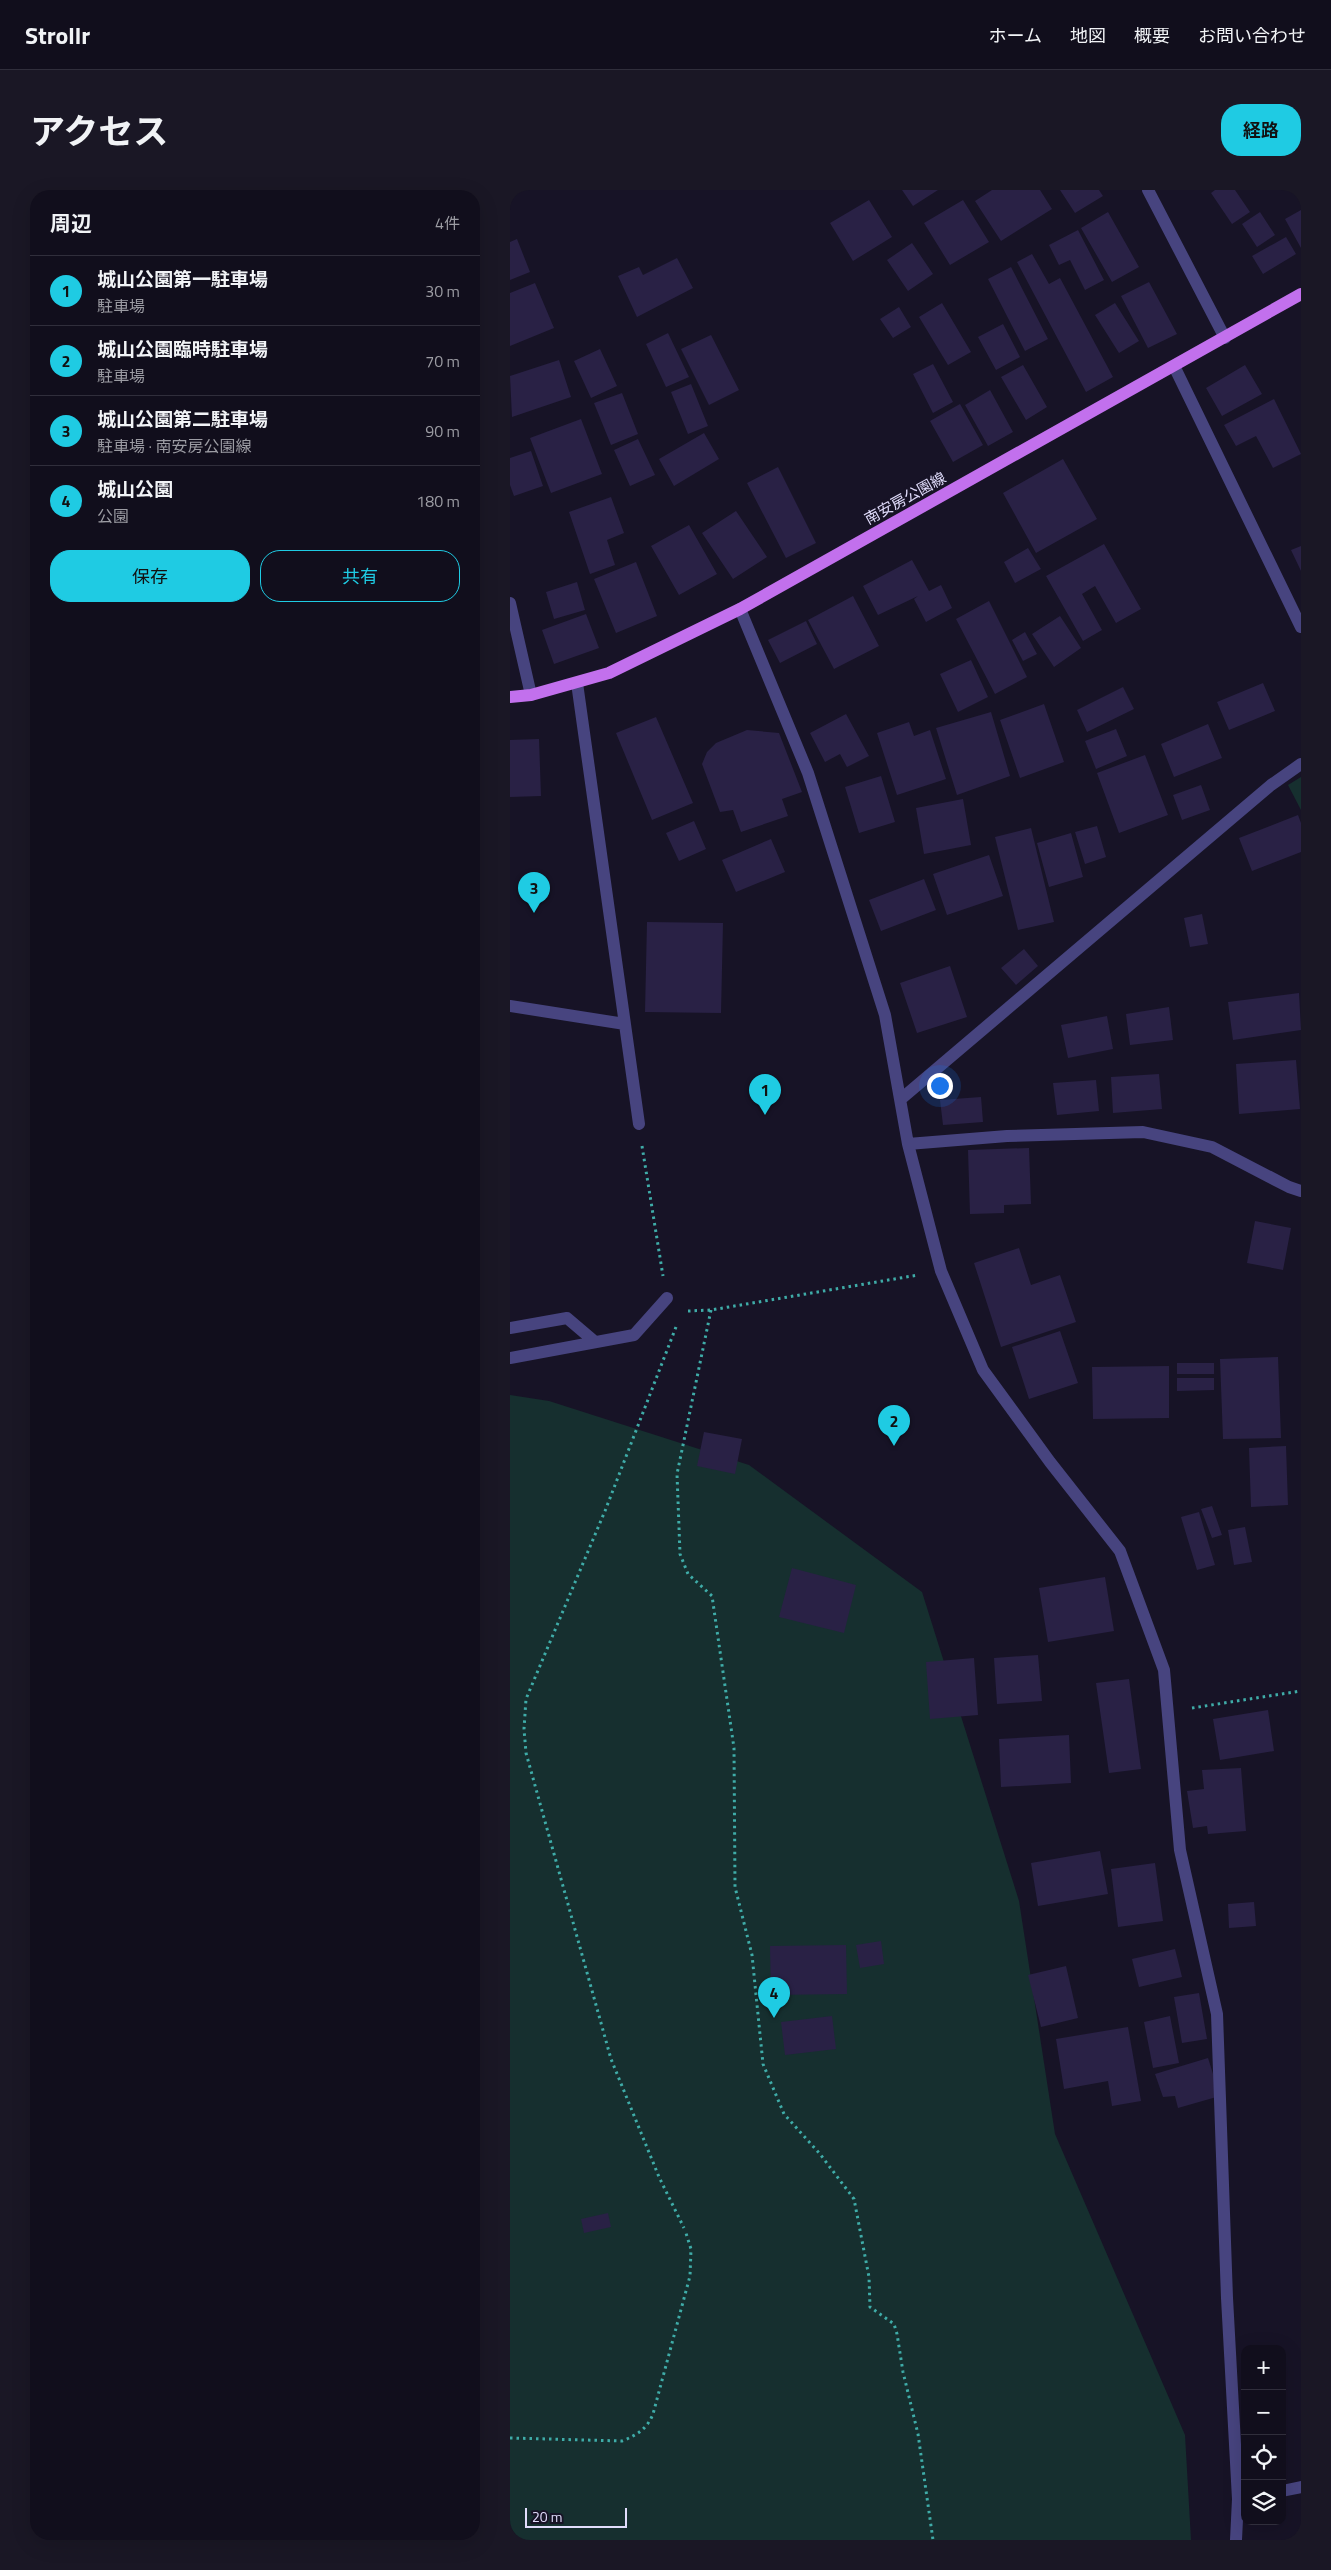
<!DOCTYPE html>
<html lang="ja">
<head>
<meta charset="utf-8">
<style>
	body { margin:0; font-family:"Titillium Web","Noto Sans JP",sans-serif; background:#1a1725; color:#f1f3f6 }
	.controls { position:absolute; right:15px; bottom:15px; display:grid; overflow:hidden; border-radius:10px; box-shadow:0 5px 20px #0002 }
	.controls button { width:45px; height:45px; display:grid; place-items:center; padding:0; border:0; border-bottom:1px solid #302e3b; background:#110e1c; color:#f1f3f6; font:25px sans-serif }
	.scale { position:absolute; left:15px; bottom:12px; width:102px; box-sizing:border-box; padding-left:5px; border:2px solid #e0dcfb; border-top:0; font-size:14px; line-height:18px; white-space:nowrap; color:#e0dcfb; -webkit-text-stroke:4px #171326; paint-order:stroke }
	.you { position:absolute; left:429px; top:895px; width:18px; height:18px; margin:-12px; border:4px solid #fff; border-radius:50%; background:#1a73e8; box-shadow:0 0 0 8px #1a73e833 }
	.badge { display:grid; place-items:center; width:32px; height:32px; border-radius:50%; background:#1fcbe3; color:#111; font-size:16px; font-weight:700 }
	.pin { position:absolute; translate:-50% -41px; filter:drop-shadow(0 1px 2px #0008) }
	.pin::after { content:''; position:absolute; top:26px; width:18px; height:15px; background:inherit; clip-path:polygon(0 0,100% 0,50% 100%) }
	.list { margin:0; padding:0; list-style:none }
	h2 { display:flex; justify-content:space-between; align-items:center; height:65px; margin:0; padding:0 20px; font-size:21px }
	h2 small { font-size:16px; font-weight:400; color:#9c9ca3 }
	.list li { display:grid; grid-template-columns:32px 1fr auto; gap:15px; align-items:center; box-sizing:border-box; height:70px; padding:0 20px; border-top:1px solid #302e3b }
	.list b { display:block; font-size:19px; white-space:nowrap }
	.list p { margin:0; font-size:16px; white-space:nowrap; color:#9c9ca3 }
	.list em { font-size:16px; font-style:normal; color:#9c9ca3 }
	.actions { display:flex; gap:10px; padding:15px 20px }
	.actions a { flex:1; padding:11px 0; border:1px solid #1fcbe3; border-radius:20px; text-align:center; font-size:18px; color:#1fcbe3 }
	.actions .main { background:#1fcbe3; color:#111 }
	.icon { flex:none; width:28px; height:28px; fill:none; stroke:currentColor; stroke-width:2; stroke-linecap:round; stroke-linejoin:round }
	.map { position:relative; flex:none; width:791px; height:2350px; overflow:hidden; border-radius:20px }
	header { display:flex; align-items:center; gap:30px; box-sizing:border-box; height:70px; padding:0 25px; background:#110e1c; border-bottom:1px solid #302e3b }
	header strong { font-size:24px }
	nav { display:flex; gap:28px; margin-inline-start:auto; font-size:18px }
	.intro { display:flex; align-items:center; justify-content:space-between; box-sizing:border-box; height:120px; padding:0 30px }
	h1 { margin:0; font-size:35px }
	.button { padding:12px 22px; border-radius:20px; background:#1fcbe3; color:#111; font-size:18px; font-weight:700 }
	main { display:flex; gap:30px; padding:0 30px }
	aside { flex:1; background:#110e1c; border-radius:20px; box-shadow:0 5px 20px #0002 }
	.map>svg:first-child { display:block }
</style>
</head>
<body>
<header>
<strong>Strollr</strong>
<nav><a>ホーム</a><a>地図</a><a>概要</a><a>お問い合わせ</a></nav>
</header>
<div class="intro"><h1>アクセス</h1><a class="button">経路</a></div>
<main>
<aside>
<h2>周辺<small>4件</small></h2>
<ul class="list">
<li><span class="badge">1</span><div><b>城山公園第一駐車場</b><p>駐車場</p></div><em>30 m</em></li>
<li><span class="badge">2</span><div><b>城山公園臨時駐車場</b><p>駐車場</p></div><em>70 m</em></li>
<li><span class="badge">3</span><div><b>城山公園第二駐車場</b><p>駐車場 · 南安房公園線</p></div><em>90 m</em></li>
<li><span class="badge">4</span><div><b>城山公園</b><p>公園</p></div><em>180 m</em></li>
</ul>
<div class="actions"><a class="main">保存</a><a>共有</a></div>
</aside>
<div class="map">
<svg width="791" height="2350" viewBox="0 0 791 2350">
	<rect width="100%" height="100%" fill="#171326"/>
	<path fill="#162f2f" d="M791,587V620L778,595Z
		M0,1205L39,1211L239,1275L412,1402L509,1711L545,1944L675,2245L681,2350H0Z"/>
	<path fill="#292145" d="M392,0H428L403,16Z
		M482,0H530L542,19L491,51L465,11Z
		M550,0H589L593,6L565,23Z
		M705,0H725L740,22L722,34L701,3Z
		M359,10L382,47L343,71L320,33Z
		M453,10L479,52L440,75L414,33Z
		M791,20V58L775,29Z
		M598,22L629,77L602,92L571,38Z
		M750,22L765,45L747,57L732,34Z
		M568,40L594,90L575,100L560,70L549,75L539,55Z
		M776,47L786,64L753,84L742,66Z
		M7,49L20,82L0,90V52Z
		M402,53L423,84L398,101L377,70Z
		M522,64L539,94L550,88L603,187L576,202L507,72Z
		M167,68L183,98L127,127L108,86L129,77L133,85Z
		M501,77L538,149L515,161L478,89Z
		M639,92L667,144L638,158L611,106Z
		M25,93L44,138L0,156V103Z
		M432,113L461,162L438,175L409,127Z
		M605,113L629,151L609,163L585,125Z
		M389,117L401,137L383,148L370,129Z
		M493,134L510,167L486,180L468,147Z
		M158,143L179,187L156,197L136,154Z
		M201,145L229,200L199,215L171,159Z
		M90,159L107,196L81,208L64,171Z
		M49,170L61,207L2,227L0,186Z
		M423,174L443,212L423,223L403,184Z
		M513,175L537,217L516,230L491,187Z
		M735,175L752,204L712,226L696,198Z
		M181,194L198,236L178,244L161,202Z
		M480,200L503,242L478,256L455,215Z
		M112,203L128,244L101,255L84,213Z
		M764,209L791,264L763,278L746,246L726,256L714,235Z
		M450,214L473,255L443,272L420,231Z
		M71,229L92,284L41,303L20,248Z
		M194,243L209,269L164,296L149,269Z
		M128,249L145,285L120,296L104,260Z
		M21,261L33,296L4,306L0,295V268Z
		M553,269L587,329L526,363L493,303Z
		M268,277L306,353L276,368L237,293Z
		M101,307L114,343L97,350L105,375L80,384L59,322Z
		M226,321L257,367L223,389L192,343Z
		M179,335L207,384L169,405L141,356Z
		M594,354L631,419L606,433L585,396L572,404L592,440L573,451L536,386Z
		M791,356V381L781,360Z
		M518,358L531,379L505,393L494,372Z
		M402,370L419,401L431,395L442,418L416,432L404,409L408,406L368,425L353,396Z
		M126,372L147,426L106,443L84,389Z
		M67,392L75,420L44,429L36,402Z
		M343,406L369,456L324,479L298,430Z
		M479,411L517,487L485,504L446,429Z
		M76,424L89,458L44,474L32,440Z
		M550,426L571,458L544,477L522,444Z
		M296,431L307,454L270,473L258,450Z
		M515,442L527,464L513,471L502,450Z
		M461,470L478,507L448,522L430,484Z
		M753,493L765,521L719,540L707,512Z
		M613,497L624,519L577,542L567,520Z
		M534,514L554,572L510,588L490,530Z
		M481,522L500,586L447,605L426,538Z
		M336,524L359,566L337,577L330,564L315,572L300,543Z
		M146,527L183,613L142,630L106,543Z
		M399,532L404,546L420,540L436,589L387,605L367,543Z
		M698,534L712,568L664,587L651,554Z
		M606,539L617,566L586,579L575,551Z
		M237,540L269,543L292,602L272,609L278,626L231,642L223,620L210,622L192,574L197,562L206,553Z
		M29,549L31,606L0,607V550Z
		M635,565L658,625L609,643L587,583Z
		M371,586L385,632L349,643L335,597Z
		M691,595L700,620L672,630L663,605Z
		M453,609L461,655L414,664L406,618Z
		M788,625L791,633V662L742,681L729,648Z
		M184,631L196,659L169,671L156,643Z
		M587,636L596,667L575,674L565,642Z
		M521,638L544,732L508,740L485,647Z
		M561,643L573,687L539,697L527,653Z
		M261,649L275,682L226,702L212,670Z
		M479,665L493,706L437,725L423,684Z
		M414,689L426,720L371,741L359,710Z
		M692,724L698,754L680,757L674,728Z
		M137,732L213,733L211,823L135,822Z
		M514,759L528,776L506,795L491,778Z
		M440,776L457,827L407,843L390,793Z
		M789,803L791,840L723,850L718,812Z
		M659,817L663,850L620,855L616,824Z
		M597,826L603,859L558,868L551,835Z
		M786,870L790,919L729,924L726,874Z
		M649,884L652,919L603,923L601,887Z
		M586,890L589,921L547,925L543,893Z
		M471,907L473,932L433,935L430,910Z
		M519,958L521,1014L494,1015V1023L460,1024L458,960Z
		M745,1031L781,1038L773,1080L737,1073Z
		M509,1058L521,1095L550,1085L566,1132L491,1157L464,1073Z
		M550,1141L568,1193L519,1209L502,1157Z
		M768,1167L771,1248L713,1249L710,1169Z
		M667,1173H704V1184H667Z
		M659,1176V1228L583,1229L582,1177Z
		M667,1188H704V1200L667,1201Z
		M194,1242L232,1249L225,1284L187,1276Z
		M776,1256L778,1315L741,1317L739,1258Z
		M702,1316L712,1345L702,1348L691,1319Z
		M689,1322L705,1375L687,1380L671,1327Z
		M735,1337L742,1372L724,1375L718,1340Z
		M282,1378L346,1395L334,1443L269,1427Z
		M595,1387L604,1441L538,1452L529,1398Z
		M528,1465L532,1511L487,1514L484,1468Z
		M464,1468L468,1525L420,1529L416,1472Z
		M619,1489L631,1579L599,1583L586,1493Z
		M758,1520L764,1561L710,1570L703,1529Z
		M559,1545L561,1593L491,1597L489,1549Z
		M731,1578L736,1641L698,1644L697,1636L683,1638L677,1601L694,1599L692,1580Z
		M590,1661L598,1704L528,1716L521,1673Z
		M645,1673L653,1731L608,1737L601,1679Z
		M744,1712L746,1736L719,1738L718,1714Z
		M371,1751L374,1774L350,1778L346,1755Z
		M336,1755L337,1804L261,1805L260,1756Z
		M665,1759L672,1787L629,1797L622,1769Z
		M556,1776L568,1828L531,1837L518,1785Z
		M689,1803L697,1849L672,1853L664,1807Z
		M322,1826L326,1859L275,1865L271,1832Z
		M660,1826L669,1873L643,1878L634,1832Z
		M618,1837L631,1911L602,1916L598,1891L554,1899L546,1849Z
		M698,1868L710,1906L668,1918L665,1906L653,1907L645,1884Z
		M98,2023L101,2037L74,2043L71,2029Z"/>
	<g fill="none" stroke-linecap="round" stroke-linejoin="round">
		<path stroke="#3faca8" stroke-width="3" stroke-dasharray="2.5 4" stroke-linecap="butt" d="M132,956L153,1086
			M201,1120L167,1284L170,1364L178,1384L202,1406L224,1558L225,1697L242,1765L253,1874L274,1924L310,1964L344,2009L359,2087L360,2117L384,2134L387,2144L393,2182L408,2244L423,2350
			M178,1121L201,1120L408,1085
			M166,1137L95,1321L16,1509L14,1539L16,1563L101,1869L149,1987L174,2038
			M682,1518L791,1501
			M0,2248L112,2251C127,2245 137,2239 143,2224L180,2086L181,2059L175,2040"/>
		<path stroke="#47447f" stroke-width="12" d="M638,0L715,148
			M664,176L791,437
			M0,413L21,505
			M230,419L298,583L375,825L398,954L431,1081L473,1180L540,1272L610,1361L654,1480L670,1660L707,1824L717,2108L728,2309L726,2350
			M67,493L129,934
			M0,816L115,834
			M391,909L761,595L791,574
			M398,954L497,946L633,942L702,957L779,997L791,1001
			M0,1138L57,1128L84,1151
			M0,1168L124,1145L157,1108
			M772,2301L791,2297"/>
		<path stroke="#c270ed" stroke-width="12" d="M0,507L21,505L99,483L230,419L791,104"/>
	</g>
	<g text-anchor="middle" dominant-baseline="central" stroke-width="5" stroke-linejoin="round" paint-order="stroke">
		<g font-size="15" fill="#e0dcfb" stroke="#171326">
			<text transform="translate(395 308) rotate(-29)">南安房公園線</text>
		</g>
	</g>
</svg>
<div class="controls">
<button>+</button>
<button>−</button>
<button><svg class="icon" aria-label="locate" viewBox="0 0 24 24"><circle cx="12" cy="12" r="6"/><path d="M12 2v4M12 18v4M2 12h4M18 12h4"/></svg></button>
<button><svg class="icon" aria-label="layers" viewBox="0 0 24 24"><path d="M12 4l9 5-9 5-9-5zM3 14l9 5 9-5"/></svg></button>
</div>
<div class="scale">20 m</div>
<div class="you"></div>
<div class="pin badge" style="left:255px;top:925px">1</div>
<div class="pin badge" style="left:384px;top:1256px">2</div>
<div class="pin badge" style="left:24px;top:723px">3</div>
<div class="pin badge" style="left:264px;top:1828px">4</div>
</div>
</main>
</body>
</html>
